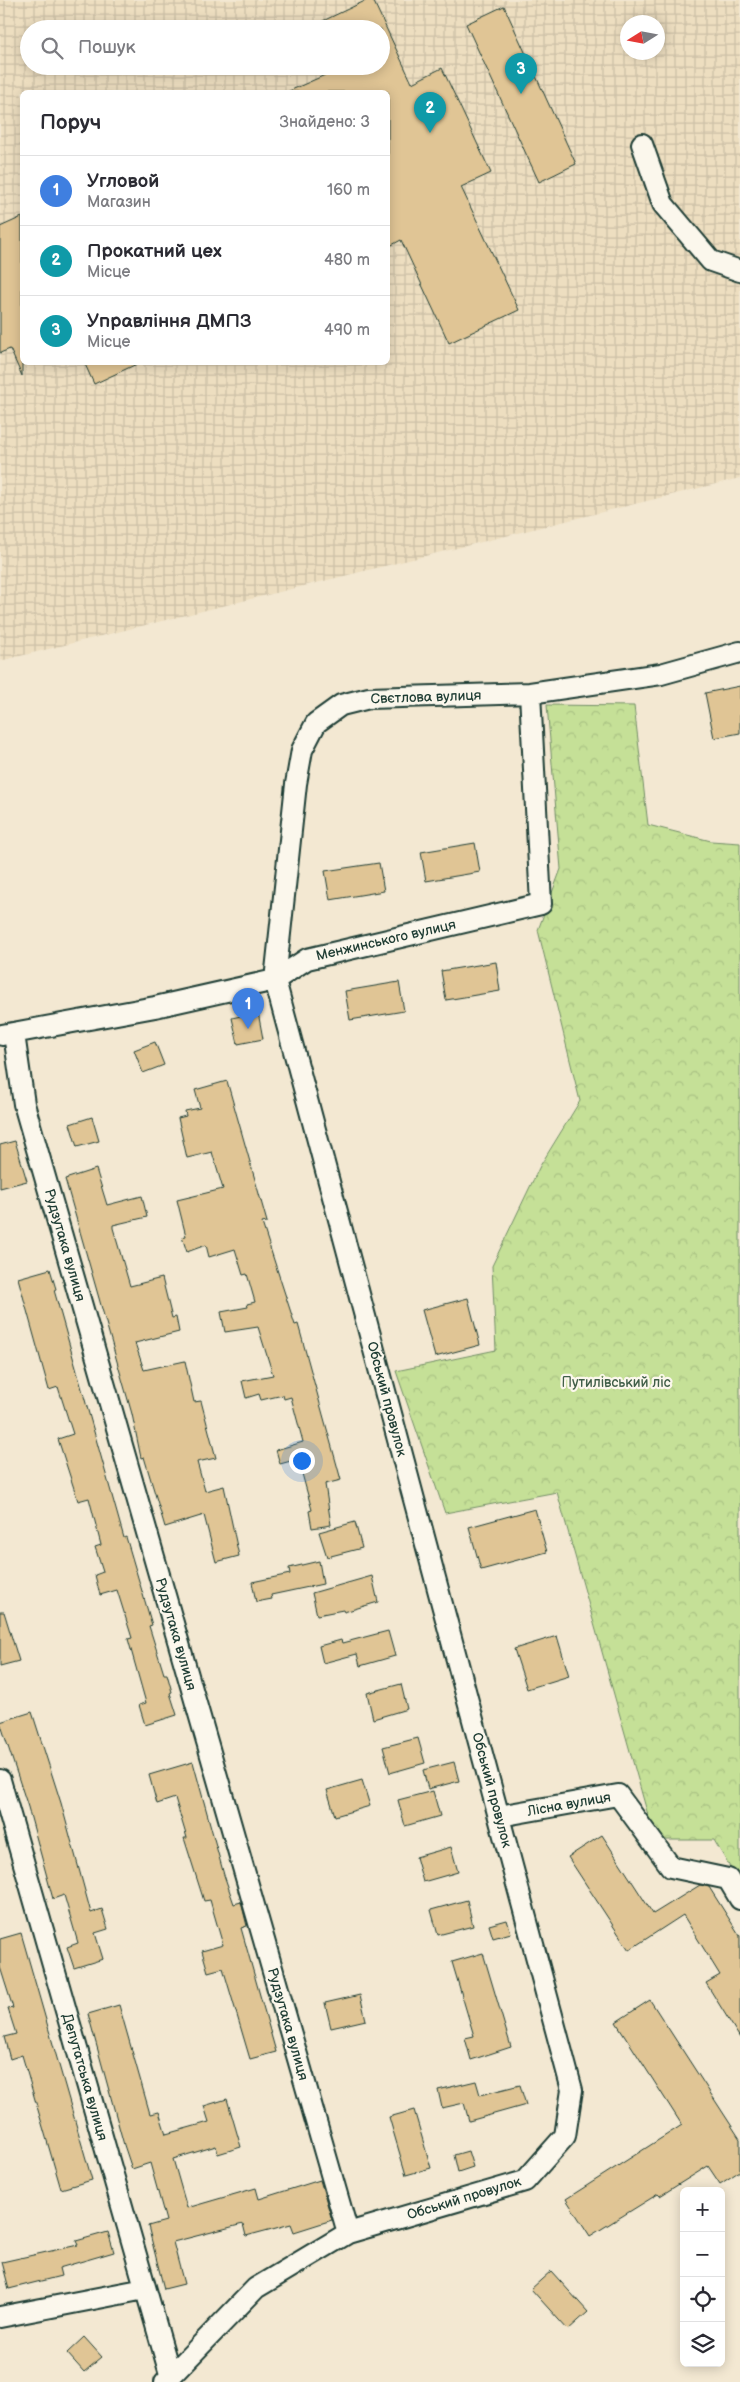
<!DOCTYPE html>
<html lang="uk">
<head>
<meta charset="utf-8">
<style>
	body { margin:0; font-family:"Balsamiq Sans",sans-serif; background:#f7f7f7; color:#2b2b33 }
	.controls { position:absolute; right:15px; bottom:15px; display:grid; overflow:hidden; border-radius:8px; box-shadow:0 2px 12px #0003 }
	.controls button { width:45px; height:45px; display:grid; place-items:center; padding:0; border:0; border-bottom:1px solid #e1e1e2; background:#fff; color:#2b2b33; font:25px sans-serif }
	.compass { position:absolute; left:620px; top:15px; width:45px; height:45px; border-radius:50%; background:#fff; box-shadow:0 2px 12px #0003; rotate:259deg }
	.you { position:absolute; left:301px; top:1460px; width:18px; height:18px; margin:-12px; border:4px solid #fff; border-radius:50%; background:#1a73e8; box-shadow:0 0 0 8px #1a73e833 }
	.badge { display:grid; place-items:center; width:32px; height:32px; border-radius:50%; background:#111827; color:#fff; font-size:16px; font-weight:700 }
	.pin { position:absolute; translate:-50% -41px; filter:drop-shadow(0 1px 2px #0008) }
	.pin::after { content:''; position:absolute; top:26px; width:18px; height:15px; background:inherit; clip-path:polygon(0 0,100% 0,50% 100%) }
	.list { margin:0; padding:0; list-style:none }
	h2 { display:flex; justify-content:space-between; align-items:center; height:65px; margin:0; padding:0 20px; font-size:21px }
	h2 small { font-size:16px; font-weight:400; color:#7c7c81 }
	.list li { display:grid; grid-template-columns:32px 1fr auto; gap:15px; align-items:center; box-sizing:border-box; height:70px; padding:0 20px; border-top:1px solid #e1e1e2 }
	.list b { display:block; font-size:19px; white-space:nowrap }
	.list p { margin:0; font-size:16px; white-space:nowrap; color:#7c7c81 }
	.list em { font-size:16px; font-style:normal; color:#7c7c81 }
	.icon { flex:none; width:28px; height:28px; fill:none; stroke:currentColor; stroke-width:2; stroke-linecap:round; stroke-linejoin:round }
	.map { position:relative; flex:none; width:740px; height:2382px; overflow:hidden }
	.search { position:absolute; background:#fff; box-shadow:0 2px 12px #0003; left:20px; top:20px; width:370px; height:55px; display:flex; align-items:center; gap:12px; box-sizing:border-box; padding:0 18px; border-radius:28px; color:#7c7c81; font-size:19px }
	.panel { position:absolute; background:#fff; box-shadow:0 2px 12px #0003; left:20px; top:90px; width:370px; height:275px; border-radius:8px }
	.map>svg:first-child { display:block }
</style>
</head>
<body>
<div class="map">
<svg width="740" height="2382" viewBox="0 0 740 2382">
	<defs>
		<pattern id="industrial-grid" width="8" height="8" patternUnits="userSpaceOnUse" patternTransform="scale(1.25)"><rect width="8" height="8" fill="#eddec0"/><path d="M0 4h8M4 0v8" fill="none" stroke="#cbbfa6"/></pattern>
		<pattern id="forest-crowns" width="20" height="18" patternUnits="userSpaceOnUse" patternTransform="scale(1.25)"><rect width="20" height="18" fill="#c5e097"/><path d="M2 6a3 3 0 1 1 6 0M12 15a3 3 0 1 1 6 0" fill="none" stroke="#a9c183"/></pattern>
	</defs>
	<rect width="100%" height="100%" fill="#f3e8d2"/>
	<filter id="ink" filterUnits="userSpaceOnUse"><feTurbulence type="fractalNoise" baseFrequency=".02" numOctaves="2"/><feDisplacementMap in="SourceGraphic" scale="10" xChannelSelector="R" yChannelSelector="G"/><feConvolveMatrix kernelMatrix="1 2 1 2 8 2 1 2 1" color-interpolation-filters="sRGB"/></filter>
	<g filter="url(#ink)">
		<path fill="url(#industrial-grid)" fill-rule="evenodd" d="M0,0H740V478L0,661ZM628,22H658V52H628ZM29,29H381V66H29ZM22,92H388V362H22Z"/>
		<path fill="url(#forest-crowns)" stroke="#728e66" d="M547,705L634,706L648,825L711,841L740,843V1884L714,1840H655L557,1492L445,1513L396,1371L496,1350L492,1266L540,1166L580,1101L538,930L561,869Z"/>
		<path fill="#e0c595" stroke="#1f3d34" d="M367,0H373L412,83L442,68L491,173L461,187L519,310L449,343L401,240L388,247V92H287L325,75L321,66H381V29H306Z
			M504,6L576,164L539,182L466,24Z
			M22,217V376L10,349L0,353V227Z
			M84,362H141L94,384Z
			M740,686V733L714,738L705,693Z
			M475,843L480,872L426,881L421,852Z
			M379,863L384,891L330,900L325,871Z
			M496,962L500,991L446,1000L441,971Z
			M399,982L404,1011L350,1020L345,991Z
			M258,1012L263,1039L238,1044L232,1018Z
			M155,1042L164,1065L143,1073L134,1050Z
			M227,1081L267,1222L262,1223L295,1325L298,1324L341,1480L325,1484L331,1525L312,1528L309,1511L312,1510L298,1459L280,1464L276,1450L303,1442L291,1397L284,1399L283,1395L261,1400L259,1394L246,1398L242,1381L273,1375L258,1327L225,1332L221,1312L248,1307L247,1304L255,1302L247,1274L243,1275L235,1249L209,1257L206,1245L187,1252L182,1237L186,1236L177,1200L223,1189L212,1152L187,1158L178,1118L186,1116L185,1111L200,1108L195,1090Z
			M92,1117L99,1141L77,1147L70,1124Z
			M15,1141L27,1181L0,1188V1145Z
			M96,1169L107,1205L142,1196L147,1217L113,1225V1228L130,1286L162,1278L172,1318L176,1317L179,1332L135,1343L144,1370L185,1361L194,1402L201,1401L216,1458L197,1462L205,1491L224,1486L239,1556L216,1562L204,1515L165,1527L144,1457L141,1458L132,1414L65,1179Z
			M50,1269L56,1289L54,1290L124,1538L126,1537L152,1625L149,1626L164,1674H167L172,1692L170,1693L177,1715L145,1725L139,1705L146,1703L128,1639L132,1638L117,1590L100,1595L95,1575L103,1572L95,1547L101,1545L89,1498L78,1501L58,1439L73,1434L58,1387L49,1390L18,1278Z
			M468,1298L480,1345L435,1357L422,1310Z
			M535,1509L547,1552L481,1570L469,1527Z
			M355,1522L362,1548L327,1557L319,1532Z
			M319,1561L323,1584L271,1595L272,1599L256,1602L252,1582L290,1574L289,1568Z
			M372,1576L378,1602L344,1612L343,1610L317,1615L312,1593Z
			M0,1612H4L19,1661L0,1666Z
			M388,1631L395,1656L360,1666L357,1654L323,1663L319,1646L341,1640L342,1643Z
			M557,1636L569,1676L527,1689L514,1649Z
			M401,1684L407,1709L373,1719L367,1693Z
			M32,1712L61,1803L91,1913L102,1909L108,1929L95,1933L103,1959L74,1968L67,1947L78,1943L64,1895L53,1899L28,1807L0,1722Z
			M418,1738L425,1763L390,1773L383,1747Z
			M193,1762L224,1875L234,1904L241,1902L247,1926L241,1928L276,2052L250,2059L223,1968L208,1972L202,1951L223,1945L210,1900L204,1901L184,1838H187L175,1798L157,1804L149,1775Z
			M454,1762L459,1781L428,1789L423,1770Z
			M362,1780L370,1806L335,1816L327,1790Z
			M433,1791L440,1816L405,1826L398,1800Z
			M602,1835L653,1914L700,1885L709,1887L740,1936V2038L706,1983L720,1975L683,1915L629,1950L568,1857Z
			M451,1847L458,1872L423,1882L416,1857Z
			M467,1900L473,1926L438,1935L431,1910Z
			M507,1920L511,1933L493,1938L489,1925Z
			M21,1933L92,2180L61,2189L22,2055L10,2059L4,2037L16,2034L8,2009L13,2008L0,1967V1939Z
			M483,1953L511,2047L471,2060L465,2038L474,2036L452,1962Z
			M360,1995L366,2020L331,2028L325,2003Z
			M650,2000L740,2139V2171L720,2184L708,2166L660,2196L658,2194L590,2236L566,2199L682,2125L616,2022Z
			M119,2005L150,2114L159,2112L166,2134L209,2122L204,2106L227,2099L241,2147L218,2154L216,2146L173,2159L187,2208L256,2188L259,2199L320,2180L332,2220L294,2232L291,2224L246,2236L243,2224L173,2242L184,2284L164,2289L148,2226L166,2221L150,2163L132,2169L124,2145L88,2014Z
			M476,2081L480,2095L520,2085L526,2105L469,2121L464,2103L442,2108L438,2090Z
			M414,2110L431,2168L406,2175L389,2117Z
			M468,2151L473,2167L458,2172L454,2155Z
			M108,2232L114,2252L59,2268L61,2276L9,2289L2,2262L78,2245L76,2241Z
			M551,2271L588,2312L568,2330L531,2289Z
			M84,2337L102,2357L84,2372L67,2353Z"/>
		<g fill="none" stroke-linecap="round" stroke-linejoin="round">
			<g stroke="#1f3d34" stroke-width="24">
				<path id="minor" d="M642,144L663,204L711,261L740,271
					M14,1034L24,1104L348,2233
					M2,1035L155,1007L275,980L307,959L541,904L530,693
					M0,1780L170,2374
					M499,1816L618,1795L671,1867L728,1879L740,1899
					M0,2317L145,2289
					M165,2382L256,2288L348,2233L525,2181L565,2136L572,2090L275,980L296,784L302,750L316,723L341,705L369,698L530,693L661,674L740,652"/>
			</g>
			<use href="#minor" stroke="#fbf7ec" stroke-width="20"/>
		</g>
	</g>
	<g text-anchor="middle" dominant-baseline="central" stroke-width="4.5" stroke-linejoin="round" paint-order="stroke">
		<g font-size="14" fill="#1f3d34" stroke="#fbf7ec">
			<text transform="translate(426 697) rotate(-2)">Свєтлова вулиця</text>
			<text transform="translate(386 940) rotate(-13)">Менжинського вулиця</text>
			<text transform="translate(65 1245) rotate(74)">Рудзутака вулиця</text>
			<text transform="translate(387 1399) rotate(75)">Обський провулок</text>
			<text transform="translate(176 1634) rotate(74)">Рудзутака вулиця</text>
			<text transform="translate(492 1790) rotate(75)">Обський провулок</text>
			<text transform="translate(569 1804) rotate(-10)">Лісна вулиця</text>
			<text transform="translate(288 2024) rotate(74)">Рудзутака вулиця</text>
			<text transform="translate(85 2077) rotate(74)">Депутатська вулиця</text>
			<text transform="translate(464 2198) rotate(-17)">Обський провулок</text>
		</g>
		<g font-size="14" fill="#405e48" stroke="#fbf7ec">
			<text x="616" y="1382">Путилівський ліс</text>
		</g>
	</g>
</svg>
<div class="controls">
<button>+</button>
<button>−</button>
<button><svg class="icon" aria-label="locate" viewBox="0 0 24 24"><circle cx="12" cy="12" r="6"/><path d="M12 2v4M12 18v4M2 12h4M18 12h4"/></svg></button>
<button><svg class="icon" aria-label="layers" viewBox="0 0 24 24"><path d="M12 4l9 5-9 5-9-5zM3 14l9 5 9-5"/></svg></button>
</div>
<svg class="compass" viewBox="-18 -18 36 36"><path d="M0-13l5 13h-10z" fill="#e53935"/><path d="M0 13l5-13h-10z" fill="#7c7c81"/></svg>
<div class="you"></div>
<div class="pin badge" style="left:248px;top:1029px;background:#3f7fe0">1</div>
<div class="pin badge" style="left:430px;top:133px;background:#0f9aa8">2</div>
<div class="pin badge" style="left:521px;top:94px;background:#0f9aa8">3</div>
<div class="search"><svg class="icon" aria-label="search" viewBox="0 0 24 24"><circle cx="10" cy="10" r="6"/><path d="M15 15l6 6"/></svg>Пошук</div>
<section class="panel">
<h2>Поруч<small>Знайдено: 3</small></h2>
<ul class="list">
<li><span class="badge" style="background:#3f7fe0">1</span><div><b>Угловой</b><p>Магазин</p></div><em>160 m</em></li>
<li><span class="badge" style="background:#0f9aa8">2</span><div><b>Прокатний цех</b><p>Місце</p></div><em>480 m</em></li>
<li><span class="badge" style="background:#0f9aa8">3</span><div><b>Управління ДМПЗ</b><p>Місце</p></div><em>490 m</em></li>
</ul>
</section>
</div>
</body>
</html>
